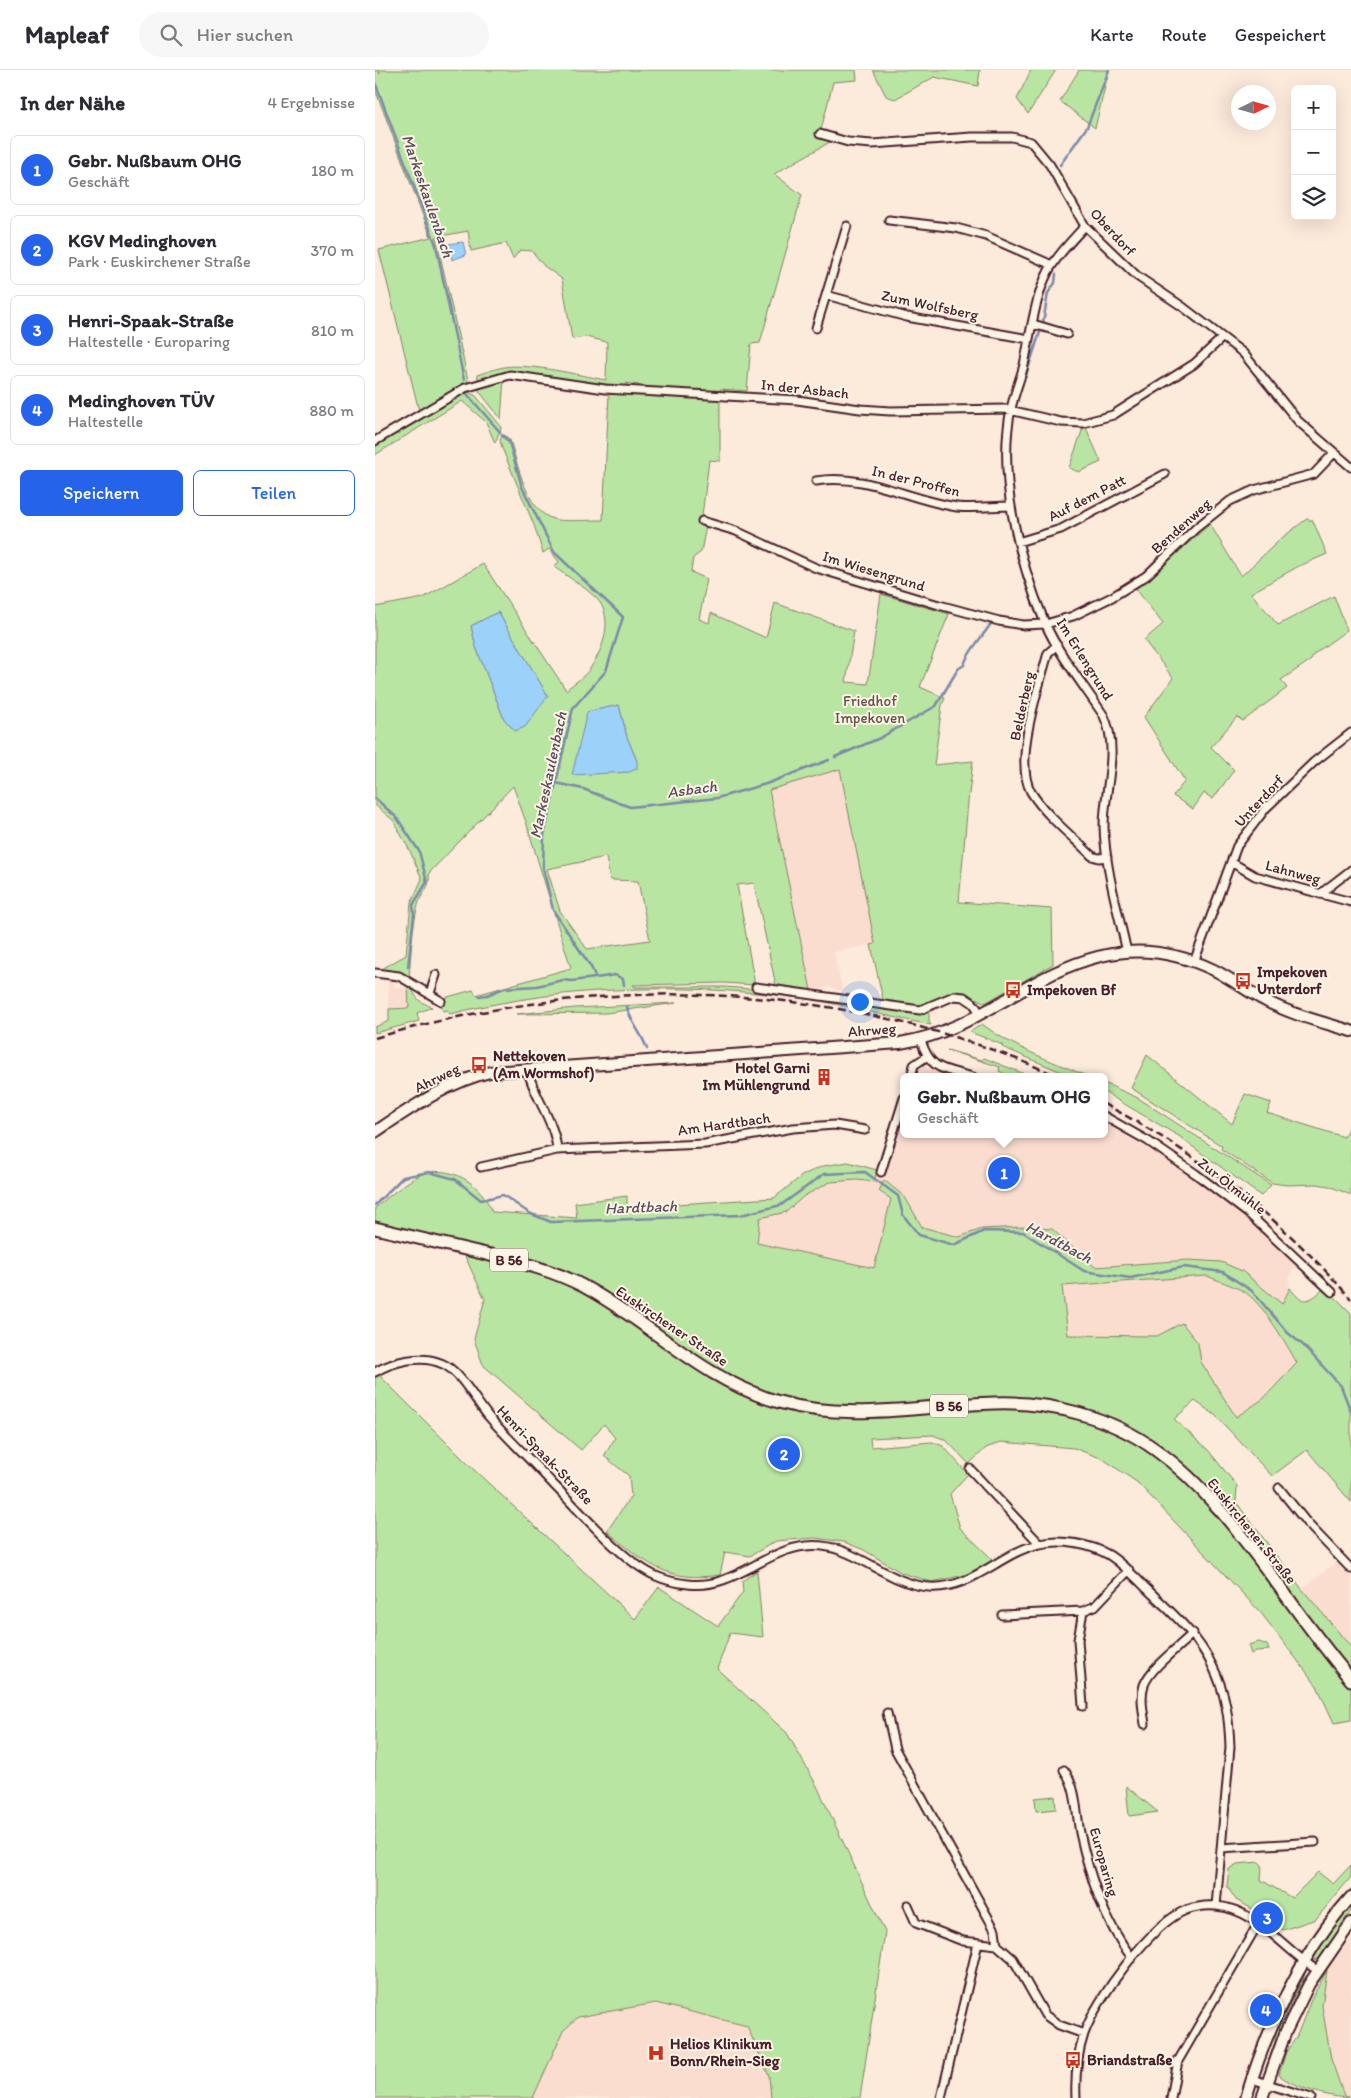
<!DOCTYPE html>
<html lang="de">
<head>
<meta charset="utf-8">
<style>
	body { margin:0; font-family:Itim,sans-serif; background:#f7f7f7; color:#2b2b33 }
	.controls { position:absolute; right:15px; top:15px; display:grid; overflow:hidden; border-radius:8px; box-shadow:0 5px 20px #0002 }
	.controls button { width:45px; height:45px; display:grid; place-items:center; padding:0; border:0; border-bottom:1px solid #e1e1e2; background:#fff; color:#2b2b33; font:25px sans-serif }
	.compass { position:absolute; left:856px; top:15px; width:45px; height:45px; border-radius:50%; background:#fff; box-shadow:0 5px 20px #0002; rotate:85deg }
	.you { position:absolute; left:484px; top:931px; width:18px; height:18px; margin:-12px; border:4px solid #fff; border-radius:50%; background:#1a73e8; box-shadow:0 0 0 8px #1a73e833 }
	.badge { display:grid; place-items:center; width:32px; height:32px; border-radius:50%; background:#2563eb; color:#fff; font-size:16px; font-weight:700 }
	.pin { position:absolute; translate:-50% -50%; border:2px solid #fff; box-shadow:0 1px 5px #0006 }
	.popup { position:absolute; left:525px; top:1003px; width:208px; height:65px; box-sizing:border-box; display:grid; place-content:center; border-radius:8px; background:#fff; filter:drop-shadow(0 1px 4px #0005); font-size:16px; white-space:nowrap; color:#7c7c81 }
	.popup b { font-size:19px; color:#2b2b33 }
	.popup::after { content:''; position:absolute; left:50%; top:100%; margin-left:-10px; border:10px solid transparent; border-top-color:#fff }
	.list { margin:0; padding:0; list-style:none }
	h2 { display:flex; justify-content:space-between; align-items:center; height:65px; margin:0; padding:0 20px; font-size:21px }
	h2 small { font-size:16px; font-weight:400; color:#7c7c81 }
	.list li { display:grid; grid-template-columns:32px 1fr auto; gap:15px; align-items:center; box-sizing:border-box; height:70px; margin:0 10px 10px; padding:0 10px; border:1px solid #e1e1e2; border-radius:8px }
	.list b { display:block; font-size:19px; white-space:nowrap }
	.list p { margin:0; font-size:16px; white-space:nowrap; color:#7c7c81 }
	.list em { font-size:16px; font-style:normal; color:#7c7c81 }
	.actions { display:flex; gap:10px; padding:15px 20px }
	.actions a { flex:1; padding:11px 0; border:1px solid #2563eb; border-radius:8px; text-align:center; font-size:18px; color:#2563eb }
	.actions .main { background:#2563eb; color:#fff }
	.icon { flex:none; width:28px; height:28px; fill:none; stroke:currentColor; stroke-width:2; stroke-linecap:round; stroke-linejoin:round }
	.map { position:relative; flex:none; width:976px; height:2028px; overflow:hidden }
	header { display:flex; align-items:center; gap:30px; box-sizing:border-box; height:70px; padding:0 25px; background:#fff; border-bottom:1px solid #e1e1e2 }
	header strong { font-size:24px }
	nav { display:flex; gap:28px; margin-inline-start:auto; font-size:18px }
	.search { width:350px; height:45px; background:#f7f7f7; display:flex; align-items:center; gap:12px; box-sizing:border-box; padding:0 18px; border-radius:28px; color:#7c7c81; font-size:19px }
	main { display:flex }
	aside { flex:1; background:#fff }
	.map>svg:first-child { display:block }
</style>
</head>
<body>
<header>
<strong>Mapleaf</strong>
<div class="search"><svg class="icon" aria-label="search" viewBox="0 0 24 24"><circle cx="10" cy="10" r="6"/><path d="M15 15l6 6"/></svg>Hier suchen</div>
<nav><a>Karte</a><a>Route</a><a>Gespeichert</a></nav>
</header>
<main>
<aside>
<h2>In der Nähe<small>4 Ergebnisse</small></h2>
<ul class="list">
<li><span class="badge">1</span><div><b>Gebr. Nußbaum OHG</b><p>Geschäft</p></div><em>180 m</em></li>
<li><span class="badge">2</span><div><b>KGV Medinghoven</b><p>Park · Euskirchener Straße</p></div><em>370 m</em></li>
<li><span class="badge">3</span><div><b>Henri-Spaak-Straße</b><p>Haltestelle · Europaring</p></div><em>810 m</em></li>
<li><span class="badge">4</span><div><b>Medinghoven TÜV</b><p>Haltestelle</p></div><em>880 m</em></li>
</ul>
<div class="actions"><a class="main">Speichern</a><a>Teilen</a></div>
</aside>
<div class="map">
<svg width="976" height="2028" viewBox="0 0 976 2028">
	<rect width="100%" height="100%" fill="#fceadb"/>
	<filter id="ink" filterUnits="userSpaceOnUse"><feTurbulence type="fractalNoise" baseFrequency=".02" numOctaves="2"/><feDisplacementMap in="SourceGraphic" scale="10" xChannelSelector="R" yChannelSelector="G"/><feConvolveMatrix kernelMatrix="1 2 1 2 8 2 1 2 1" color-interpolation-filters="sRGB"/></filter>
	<g filter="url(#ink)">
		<path fill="#fbddcf" d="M466,699L500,874L459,882L468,922L455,917L436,920L394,719Z
			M19,909L20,918H33L34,938L14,939L13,910Z
			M544,992L554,999L574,1007H536Z
			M529,1028V1064H729V1052L737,1055L815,1105L870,1146L917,1190L920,1195L914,1209L915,1218L907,1234L813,1190L720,1197L677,1159H607L585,1167L547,1157L530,1127L509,1110L505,1121L516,1129L499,1198L382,1173L385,1148L411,1142L429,1126L455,1112L482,1110L499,1112L502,1100L506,1101Z
			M832,1206L869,1222L883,1234L908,1268L922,1293L888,1329L861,1347L826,1292L823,1273L782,1266L693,1265L686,1216Z
			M963,1491L976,1504V1577L927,1519Z
			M976,1868V2028H975L969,2026L956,1989L947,1936L952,1900Z
			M281,1933L372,1956L394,2006L396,2028H158L188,1961L203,1947Z"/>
		<path fill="#b9e5a2" stroke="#828266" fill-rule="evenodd" d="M0,0H4L5,4L4,0H481L482,10L458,12L445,64L455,72L399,104L427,125L385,273L376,274L372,321L345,319V391L334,390L326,454L331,456L326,482L318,488L316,502L332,509L324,549L334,553L336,543L391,568L400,533L479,561L471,612L493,614L506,524L574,544L545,617L570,628L567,635L559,695L598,691L593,732L584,832L677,839L678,894L610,933L589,922L577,923L544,937L508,930L496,875L500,874L465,699L394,720L436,920L401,916L379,813L362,815L380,915L349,913L258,915L260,917H350L400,921L538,944L554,942V952L556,955C519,948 482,938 445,931C323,912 195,914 75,944L72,940L68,941L65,934L69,928L98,920L101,925L196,898L151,752L138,716L54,803C56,819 47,821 43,835C37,858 36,884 34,908L24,904L5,900L31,885L36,833L47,809L35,781L18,750L0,735V537L48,528L108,494L191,620C199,613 211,606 216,597C229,578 239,547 222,529C209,516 193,507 179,497L184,492L174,479L168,483L159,455L127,378L125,370L127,366L130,365L135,370C143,394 151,440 178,449C186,452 217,450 228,450L234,324L264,325V315L251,313L254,317L145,303H129L104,310L102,305C111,302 119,299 129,297C156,293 203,305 231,310L232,272L211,267L197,269L187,209L169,196L157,181L145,180L138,189L131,173L96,181L93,161L61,167L93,310L89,316L44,341L4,180L56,167L0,19ZM123,542L173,626L140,661L129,649L101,577L96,556ZM244,635L252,667L262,691L212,642ZM231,787L235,810L263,811L275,870L212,879L185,841L172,799Z
			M498,0H605L603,16L559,7L520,29L511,26Z
			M656,0H681L653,44L642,29Z
			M704,0H734L720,58L685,31Z
			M129,309L126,349L104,321V317Z
			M92,321L101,326L125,355L126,358L120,373L111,352L87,331L0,385V374Z
			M708,358H711L726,392L704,402L694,398Z
			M933,448L935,451L937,449L952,484L922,497L876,523L903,555L959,526L972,560L939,584L936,590L906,610L912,618L868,651L862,647L836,677L859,700L838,729L829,723L818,739L798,726L810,711L769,647L798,608L769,570L788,554L761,519L835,454L866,506L908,467Z
			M33,915H34C44,930 39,929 57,937L42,943L44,951L0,963V957L14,951V939L34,938Z
			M301,933L231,943L142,944L200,938Z
			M607,954C639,979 678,991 714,1007H697L698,1005L691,1002L689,1003L627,977L628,975L595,962Z
			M572,980L607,990L609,988L657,1007H635L624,1001L625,997Z
			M772,985L857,1054L870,1024L896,1033L892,1043L969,1067L976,1051V1125L954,1116L942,1114L912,1115L897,1113L846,1079L847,1076L756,1018Z
			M729,1013L763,1028L896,1115L886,1126L807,1069V1068L729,1022Z
			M473,1092L502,1100L499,1112L482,1110L455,1112L429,1126L411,1142L385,1148L382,1173L499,1198L516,1129L504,1121L509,1110L530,1127L547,1157L584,1167L607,1159L648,1157L677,1159L720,1197L813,1190L846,1192L867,1201L907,1234L915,1218C926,1234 934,1233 947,1220L959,1226L976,1243V1432L932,1380L897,1406L840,1345L820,1331L799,1349L833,1380L862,1416L861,1432L927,1519L976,1577V1650L959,1653L942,1616L886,1543L763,1413L728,1389L699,1378L626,1372L611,1378L594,1394L571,1370L558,1365L495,1368L496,1377L557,1372L568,1376L593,1404L575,1424L585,1458L618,1490L590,1505L557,1512L527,1503L489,1480L469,1472L440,1468L401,1471L375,1486L350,1482L345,1505C292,1513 270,1493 232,1461L256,1426L254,1406L229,1386L240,1368L229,1354L206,1380L108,1295L99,1269L110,1229L86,1178L0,1158V1138C11,1129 33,1110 45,1105C74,1093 107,1113 117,1142L202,1148L200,1133L252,1126V1137L399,1128L428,1105L448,1096ZM832,1206C844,1211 857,1215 868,1221C888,1233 910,1272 922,1293L888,1329L861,1347L826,1292L823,1273L807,1253L782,1266L693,1265L687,1216Z
			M4,1305L96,1397L260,1549L284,1517L343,1556L368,1522L367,1511L382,1501L388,1567L355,1563L342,1599L412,1663L442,1716L510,1862L485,2028H396L394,2006L372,1956L281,1933L203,1947L188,1961L158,2028H0V1308Z
			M884,1572L892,1575L894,1580L881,1581L876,1584L873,1575Z
			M751,1716L783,1742L754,1746Z
			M680,1726L681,1739L661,1741L660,1728Z
			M884,1792L887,1795L886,1810L917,1828L943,1802L958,1814L976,1795V1807L941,1849L908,1860L887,1844L861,1830L852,1816L854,1799L862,1794Z
			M976,1836V1841C968,1853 952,1888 939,1891C939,1879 967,1846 976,1836Z
			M952,1900L947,1936L956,1989L969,2026L975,2028C956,2028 918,2017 904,2005L911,1982L921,1968L936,1930Z
			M930,1903L928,1910L907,1951L906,1963L889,2004L900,1971L901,1960Z"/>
		<path fill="#9cd1fa" stroke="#7b8aa7" d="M88,172L91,185L77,190L73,174Z
			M123,542L173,626L150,657L140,661L129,649L101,577L96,556Z
			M244,635L252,667L262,691V698L255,702L197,705L212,642Z"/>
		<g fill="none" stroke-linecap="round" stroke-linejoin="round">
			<path stroke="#7b8aa7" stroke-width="2.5" d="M0,12L61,175L89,310
				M685,95L712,57L734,0
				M668,253L673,223L680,213L681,204
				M650,308L665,262
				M92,324L125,362
				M127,365L134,372L147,417L179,482L248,547L231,601L198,638L169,765L168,797L178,840L216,897L221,908L240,905L248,909L249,915
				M460,687L505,668L561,636L583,599L589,595C592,583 607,567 615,555
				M181,713L208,719L255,737L342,728L391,714L454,690
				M0,728L22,748L44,781L52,812L38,835L39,844L33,897
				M104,926L112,925L129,918L162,916L188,910L197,911L220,908
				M252,937C256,954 267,963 272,979
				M0,1135L28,1107L54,1102L80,1109L106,1130L128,1125L154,1143L176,1152L366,1145L406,1135L449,1104L490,1102L523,1126L528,1145L544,1165L579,1175L609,1161L648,1162L709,1201L755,1208L809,1197L848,1202L877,1221L913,1263L928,1275L966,1316L976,1342"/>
			<g stroke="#4a1f2b" stroke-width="11">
				<path id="street" d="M445,64L473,72L497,74L597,67H637L656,72L675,95L710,156L762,206L808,237L868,283L923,351L976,397
					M514,150L581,158L611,166L677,195
					M710,156C699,168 687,180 678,194C661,217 655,267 649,295C645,310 639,324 636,339C622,406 644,491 670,553C684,585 710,617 729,646C745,681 729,719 729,756C730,798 743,841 752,882
					M451,225L532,247L654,269
					M658,254L692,264
					M441,258L472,156
					M0,371L90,318L135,305L230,319L422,330L485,339L515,341L630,339L686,352L708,353L738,345L760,331L819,294L847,268
					M441,411C492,403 533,430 582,437C600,439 618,436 636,436
					M327,451L361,461L441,498L564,535L624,551L648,555L671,554L698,546L737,527L771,506L821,458L855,431L879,420L939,404L959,383
					M643,472L686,459L790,404
					M682,575L673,583C664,617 638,690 656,722C671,746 697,766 717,786L724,788L732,787
					M856,792L880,806L976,832
					M945,824L976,800
					M819,892L862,776L891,738L939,692L976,663
					M0,903L24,906L66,931
					M381,917L545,940L579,926L589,927L598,933L606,944
					M55,923L61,905
					M546,970C555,1001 569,999 598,1007
					M152,998C159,1028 180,1051 182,1080
					M536,1007L539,995L551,987
					M729,1046L773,1071L821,1104L875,1145L957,1222
					M106,1097L182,1080L330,1074L418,1058L460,1055L490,1060
					M506,1102L529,1028
					M0,1302C19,1291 47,1284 68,1294C86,1302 101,1332 114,1347C135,1371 158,1392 179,1415C205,1441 248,1492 281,1506C290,1510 303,1513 313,1514C358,1520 389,1480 431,1476C479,1471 509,1514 554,1517C598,1520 625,1482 665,1474C687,1469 715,1474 734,1485C748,1494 760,1507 771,1518C797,1543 823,1565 838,1597C851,1623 854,1649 855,1677L841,1836
					M595,1399L665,1474
					M904,1418L932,1453L976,1499
					M708,1541L703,1570L708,1636
					M627,1545L708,1541L720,1536L754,1500
					M512,1643L520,1679L620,1860L622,1875L638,1889L670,1945L684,1955L709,1964
					M770,1654C768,1641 765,1627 769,1615C776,1597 804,1577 818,1563
					M689,1700C702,1717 701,1742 705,1763C715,1808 729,1851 757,1888
					M846,1778L940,1772
					M533,1835L541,1853L588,1871L622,1875
					M877,2009L936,2028
					M566,2028L603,1873
					M701,2028C700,2006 702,1985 709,1964C721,1929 776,1854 811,1840C820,1837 832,1835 841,1836C882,1839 909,1880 942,1900
					M796,2028L803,1991L883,1854"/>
			</g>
			<g stroke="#4a1f2b" stroke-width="14">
				<path id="secondary" d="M0,1062C36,1038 73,1012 115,1002L525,973C582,964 620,934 669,908C727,878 778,871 839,900C857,909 873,922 891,931C917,945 947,952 976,961
					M871,2028C893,1955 925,1884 976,1827
					M887,2028L911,1961L934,1914L976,1853"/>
			</g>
			<g stroke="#4a1f2b" stroke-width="15">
				<path id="primary" d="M0,1158C37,1167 74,1175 111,1184C144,1192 178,1200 208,1216C277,1253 325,1309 404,1332C473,1352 549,1335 619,1333C675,1331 736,1347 781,1380C833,1417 872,1473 910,1524C931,1553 953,1582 976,1610"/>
			</g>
			<use href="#street" stroke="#fcf5e5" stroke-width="7"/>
			<use href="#secondary" stroke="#fcf5e5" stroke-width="10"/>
			<use href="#primary" stroke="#fcf5e5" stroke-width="11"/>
			<path stroke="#4a1f2b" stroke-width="2.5" stroke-dasharray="8 4" stroke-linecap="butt" d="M0,968C224,901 469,909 684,1007
				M729,1034C823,1083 907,1149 976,1229"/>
		</g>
	</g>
	<defs>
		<g id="bus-bare" transform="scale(1.35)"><path d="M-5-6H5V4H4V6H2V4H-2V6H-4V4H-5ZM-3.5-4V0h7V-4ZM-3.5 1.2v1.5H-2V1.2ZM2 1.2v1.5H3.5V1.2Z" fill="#c8321e" stroke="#fcf5e5" stroke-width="2.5" paint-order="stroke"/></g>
		<g id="building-bare" transform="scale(1.35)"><path d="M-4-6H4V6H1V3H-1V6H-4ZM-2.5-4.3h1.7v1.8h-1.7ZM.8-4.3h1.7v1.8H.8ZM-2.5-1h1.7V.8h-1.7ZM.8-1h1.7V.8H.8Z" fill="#c8321e" stroke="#fcf5e5" stroke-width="2.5" paint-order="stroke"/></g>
		<g id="hospital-bare" transform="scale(1.35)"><path d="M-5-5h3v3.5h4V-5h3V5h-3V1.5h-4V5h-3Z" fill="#c8321e" stroke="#fcf5e5" stroke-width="2.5" paint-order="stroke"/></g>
	</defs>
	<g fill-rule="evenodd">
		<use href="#bus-bare" x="868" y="911"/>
		<use href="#bus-bare" x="638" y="920"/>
		<use href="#bus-bare" x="104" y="995"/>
		<use href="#building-bare" x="449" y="1007"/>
		<use href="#hospital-bare" x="281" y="1983"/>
		<use href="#bus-bare" x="698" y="1990"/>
	</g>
	<g text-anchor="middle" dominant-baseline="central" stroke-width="4" stroke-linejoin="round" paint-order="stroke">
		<g fill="#fcf5e5" stroke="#7f5f63" stroke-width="1">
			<rect x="115" y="1178.5" width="38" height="23" rx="4"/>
			<rect x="555" y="1324.5" width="38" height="23" rx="4"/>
		</g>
		<g font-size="14" font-weight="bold" fill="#4a1f2b">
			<text x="134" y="1190">B 56</text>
			<text x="574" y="1336">B 56</text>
		</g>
		<g font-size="15" fill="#4a1f2b" stroke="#fcf5e5">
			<text transform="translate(738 162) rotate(47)">Oberdorf</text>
			<text transform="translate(555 235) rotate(12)">Zum Wolfsberg</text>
			<text transform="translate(430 319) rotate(6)">In der Asbach</text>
			<text transform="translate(541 411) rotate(14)">In der Proffen</text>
			<text transform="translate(712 428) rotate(-27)">Auf dem Patt</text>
			<text transform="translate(806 456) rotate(-42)">Bendenweg</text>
			<text transform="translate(499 501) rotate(17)">Im Wiesengrund</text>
			<text transform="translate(710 589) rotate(58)">Im Erlengrund</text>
			<text transform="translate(647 636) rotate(-78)">Belderberg</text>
			<text transform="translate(884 731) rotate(-47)">Unterdorf</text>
			<text transform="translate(918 802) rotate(15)">Lahnweg</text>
			<text transform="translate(497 960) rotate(-4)">Ahrweg</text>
			<text transform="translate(62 1008) rotate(-26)">Ahrweg</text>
			<text transform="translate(349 1054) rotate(-8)">Am Hardtbach</text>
			<text transform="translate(857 1116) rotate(38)">Zur Ölmühle</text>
			<text transform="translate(297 1256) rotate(34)">Euskirchener Straße</text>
			<text transform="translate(170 1385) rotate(46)">Henri-Spaak-Straße</text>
			<text transform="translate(877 1461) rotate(51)">Euskirchener Straße</text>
			<text transform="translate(729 1792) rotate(74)">Europaring</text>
		</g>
		<g font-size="15" fill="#665049" stroke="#fcf5e5">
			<text x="495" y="631">Friedhof<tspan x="495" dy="17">Impekoven</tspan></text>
		</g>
		<g font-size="15" font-weight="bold" fill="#4a1f2b" stroke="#fcf5e5" text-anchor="start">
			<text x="882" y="902">Impekoven<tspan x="882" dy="17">Unterdorf</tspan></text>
			<text x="652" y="920">Impekoven Bf</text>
			<text x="118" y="986">Nettekoven<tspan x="118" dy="17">(Am Wormshof)</tspan></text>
			<text x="435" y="998" text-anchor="end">Hotel Garni<tspan x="435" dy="17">Im Mühlengrund</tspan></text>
			<text x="295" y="1974">Helios Klinikum<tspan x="295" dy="17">Bonn/Rhein-Sieg</tspan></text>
			<text x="712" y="1990">Briandstraße</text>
		</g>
		<g font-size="16" font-style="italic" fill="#5e4c5f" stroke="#fcf5e5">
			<text transform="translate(53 126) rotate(71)">Markeskaulenbach</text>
			<text transform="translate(173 705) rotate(-78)">Markeskaulenbach</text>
			<text transform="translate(317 719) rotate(-8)">Asbach</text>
			<text transform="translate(266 1137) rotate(-2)">Hardtbach</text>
			<text transform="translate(684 1172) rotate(28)">Hardtbach</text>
		</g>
	</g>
</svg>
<div class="controls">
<button>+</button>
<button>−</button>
<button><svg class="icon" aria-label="layers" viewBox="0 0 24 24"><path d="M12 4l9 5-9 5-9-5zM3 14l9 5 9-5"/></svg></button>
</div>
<svg class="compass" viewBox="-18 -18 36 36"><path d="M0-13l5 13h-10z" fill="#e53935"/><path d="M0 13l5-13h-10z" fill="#7c7c81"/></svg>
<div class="you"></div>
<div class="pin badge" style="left:629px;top:1103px">1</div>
<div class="popup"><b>Gebr. Nußbaum OHG</b>Geschäft</div>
<div class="pin badge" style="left:409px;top:1384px">2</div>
<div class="pin badge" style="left:892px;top:1848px">3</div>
<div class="pin badge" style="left:891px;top:1940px">4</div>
</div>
</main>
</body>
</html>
